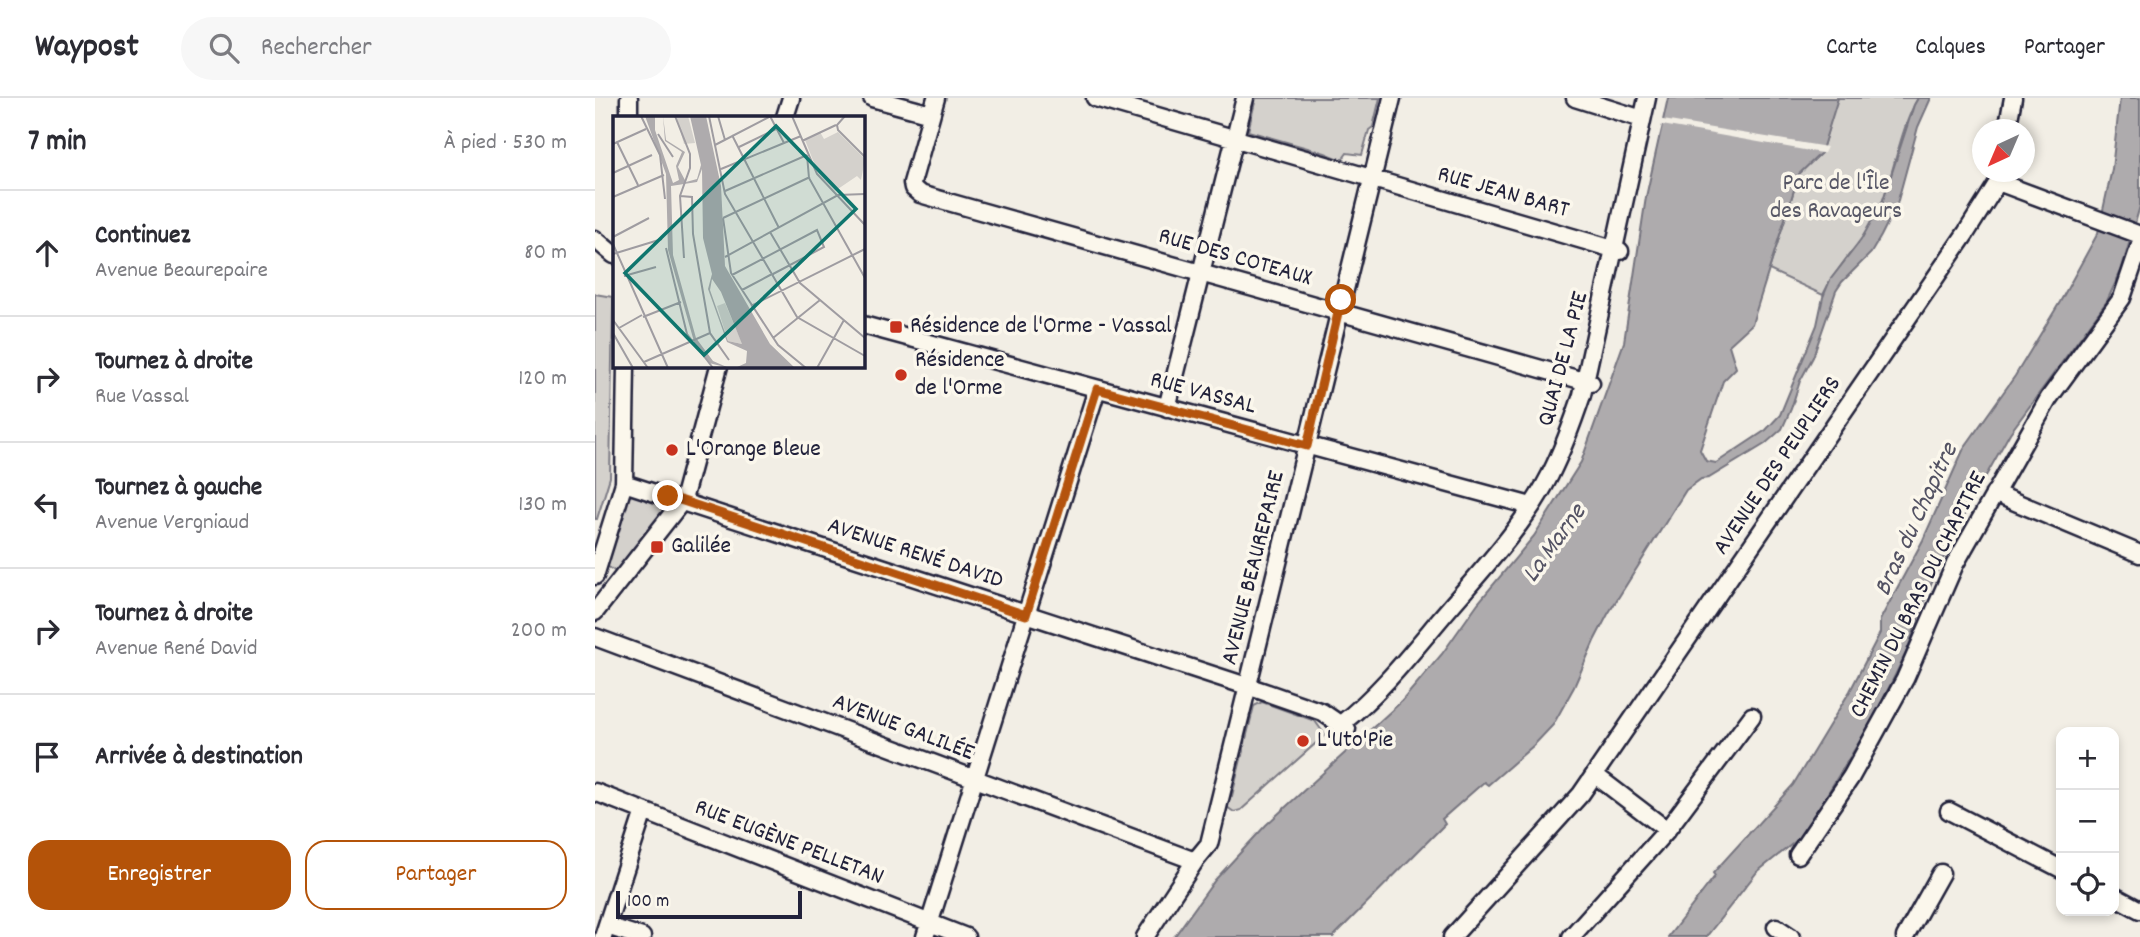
<!DOCTYPE html>
<html lang="fr">
<head>
<meta charset="utf-8">
<style>
	body { margin:0; font-family:Dekko,sans-serif; background:#f7f7f7; color:#2b2b33 }
	.controls { position:absolute; right:21px; bottom:21px; display:grid; overflow:hidden; border-radius:14px; box-shadow:0 4px 10px #0003 }
	.controls button { width:63px; height:63px; display:grid; place-items:center; padding:0; border:0; border-bottom:2px solid #e1e1e2; background:#fff; color:#2b2b33; font:35px sans-serif }
	.compass { position:absolute; left:1377px; top:21px; width:63px; height:63px; border-radius:50%; background:#fff; box-shadow:0 4px 10px #0003; rotate:224deg }
	.scale { position:absolute; left:21px; bottom:18px; width:186px; box-sizing:border-box; padding-left:7px; border:4px solid #22223b; border-top:0; font-size:19px; line-height:24px; white-space:nowrap; color:#22223b; -webkit-text-stroke:5px #fbf7ec; paint-order:stroke }
	.stop { position:absolute; width:21px; height:21px; margin:-16px; border:5px solid #b45309; border-radius:50%; background:#fff }
	.stop.end { background:#b45309; border-color:#fff; box-shadow:0 2px 7px #0008 }
	.list { margin:0; padding:0; list-style:none }
	h2 { display:flex; justify-content:space-between; align-items:center; height:91px; margin:0; padding:0 28px; font-size:30px }
	h2 small { font-size:23px; font-weight:400; color:#7c7c81 }
	.list li { display:grid; grid-template-columns:46px 1fr auto; gap:21px; align-items:center; box-sizing:border-box; height:126px; padding:0 28px; border-top:2px solid #e1e1e2 }
	.list b { display:block; font-size:26px; white-space:nowrap }
	.list p { margin:0; font-size:23px; white-space:nowrap; color:#7c7c81 }
	.list em { font-size:23px; font-style:normal; color:#7c7c81 }
	.actions { display:flex; gap:14px; padding:21px 28px }
	.actions a { flex:1; padding:16px 0; border:2px solid #b45309; border-radius:21px; text-align:center; font-size:24px; color:#b45309 }
	.actions .main { background:#b45309; color:#fff }
	.icon { flex:none; width:38px; height:38px; fill:none; stroke:currentColor; stroke-width:2; stroke-linecap:round; stroke-linejoin:round }
	.map { position:relative; flex:none; width:1545px; height:839px; overflow:hidden }
	header { display:flex; align-items:center; gap:42px; box-sizing:border-box; height:98px; padding:0 35px; background:#fff; border-bottom:2px solid #e1e1e2 }
	header strong { font-size:33px }
	nav { display:flex; gap:38px; margin-inline-start:auto; font-size:24px }
	.search { width:490px; height:63px; background:#f7f7f7; display:flex; align-items:center; gap:18px; box-sizing:border-box; padding:0 24px; border-radius:38px; color:#7c7c81; font-size:26px }
	main { display:flex }
	aside { flex:1; background:#fff }
	.map>svg:first-child { display:block }
</style>
</head>
<body>
<header>
<strong>Waypost</strong>
<div class="search"><svg class="icon" aria-label="search" viewBox="0 0 24 24"><circle cx="10" cy="10" r="6"/><path d="M15 15l6 6"/></svg>Rechercher</div>
<nav><a>Carte</a><a>Calques</a><a>Partager</a></nav>
</header>
<main>
<aside>
<h2>7 min<small>À pied · 530 m</small></h2>
<ul class="list">
<li><svg class="icon" aria-label="ahead" viewBox="0 0 24 24"><path d="M12 20V5M6 11l6-6 6 6"/></svg><div><b>Continuez</b><p>Avenue Beaurepaire</p></div><em>80 m</em></li>
<li><svg class="icon" aria-label="right" viewBox="0 0 24 24"><path d="M7 20v-9h11M14 6l5 5-5 5"/></svg><div><b>Tournez à droite</b><p>Rue Vassal</p></div><em>120 m</em></li>
<li><svg class="icon" aria-label="left" viewBox="0 0 24 24"><path d="M17 20v-9H6M10 6l-5 5 5 5"/></svg><div><b>Tournez à gauche</b><p>Avenue Vergniaud</p></div><em>130 m</em></li>
<li><svg class="icon" aria-label="right" viewBox="0 0 24 24"><path d="M7 20v-9h11M14 6l5 5-5 5"/></svg><div><b>Tournez à droite</b><p>Avenue René David</p></div><em>200 m</em></li>
<li><svg class="icon" aria-label="arrive" viewBox="0 0 24 24"><path d="M6 21V4h12l-3 4 3 4H6"/></svg><div><b>Arrivée à destination</b></div></li>
</ul>
<div class="actions"><a class="main">Enregistrer</a><a>Partager</a></div>
</aside>
<div class="map">
<svg width="1545" height="839" viewBox="0 0 1545 839">
	<rect width="100%" height="100%" fill="#f2eee5"/>
	<filter id="ink" filterUnits="userSpaceOnUse"><feTurbulence type="fractalNoise" baseFrequency=".0143" numOctaves="2"/><feDisplacementMap in="SourceGraphic" scale="14" xChannelSelector="R" yChannelSelector="G"/><feConvolveMatrix kernelMatrix="1 2 1 2 8 2 1 2 1" color-interpolation-filters="sRGB"/></filter>
	<g filter="url(#ink)">
		<path fill="#d4d1cc" stroke="#7b7a84" stroke-width="2" d="M661,0H785L778,29L774,32L767,57L752,55L747,62L730,55L653,33Z
			M1242,0H1323C1307,27 1299,72 1288,102C1275,138 1244,163 1228,197L1174,172L1204,76L1226,55Z
			M0,196L18,199V205L15,379L2,421H0Z
			M36,393L72,406V412L25,473L21,474L12,468L32,398Z
			M667,604L720,623L730,637L646,712L639,714L632,709L634,697L637,698L659,608Z"/>
		<path fill="#aeabad" stroke="#76747f" stroke-width="2" d="M1073,0H1243L1226,55L1204,76L1157,226L1134,247L1141,270L1128,283L1105,352L1111,363L1121,365L1171,332L1185,317L1222,227L1228,199L1235,182L1266,142L1288,102L1319,7L1323,0H1336L1323,29L1302,106L1286,138L1276,155L1247,184L1241,193L1218,259L1205,283L1196,311L1187,331L1170,346L1114,380L1106,381L1091,392L1013,516L999,543L979,589L958,627L939,647L893,687L889,684L847,721L850,726L738,839H579L620,782L671,727L807,603L847,556L883,505L939,438L986,364L1029,244L1051,99Z
			M1525,0H1545V108L1526,173L1512,203L1415,335L1365,424L1334,491L1311,555L1280,618L1206,739L1162,774L1111,839H1073L1120,778L1118,775L1198,687L1255,593L1285,535V522L1328,442L1369,350L1420,278L1465,204L1503,135L1517,71Z"/>
		<path fill="#f2eee5" d="M1064,21L1068,22L1232,49L1229,55H1226L1067,27L1064,39H1061Z"/>
		<g fill="none" stroke-linecap="round" stroke-linejoin="round">
			<g stroke="#22223b" stroke-width="21">
				<path id="minor" d="M277,0L336,16
					M341,0L317,85L318,90L325,96L996,285
					M500,0L769,78
					M980,0L1047,21
					M34,19V0
					M190,19L196,0
					M1412,32L1418,0
					M778,81L1025,153
					M1403,84L1545,137
					M0,141L19,157
					M268,227L936,408
					M572,310L650,0
					M29,385L664,592L727,614L752,631
					M1399,395L1545,456
					M0,478L29,385L31,268
					M0,514L88,402L124,268
					M0,539L600,763
					M746,626C784,596 814,558 845,521C883,476 928,430 955,377C968,351 978,324 987,297L1052,0
					M1000,677L1072,732
					M0,694L371,839
					M1354,713L1466,771
					M1203,757L1256,679L1310,581L1360,466L1454,300L1527,200L1545,147
					M1519,798L1545,812
					M12,828L47,839
					M1181,829L1196,839
					M8,839L49,713
					M330,839L502,291
					M550,839L600,763L614,746L797,0
					M857,839L986,696L1371,135L1403,84L1405,74
					M976,839L1072,732L1157,618
					M1310,839L1346,775"/>
			</g>
			<use href="#minor" stroke="#fbf7ec" stroke-width="16"/>
		</g>
	</g>
	<g fill="none" stroke-linecap="round" stroke-linejoin="round" filter="url(#ink)">
		<path stroke="#b45309" stroke-width="9" d="M73,398L431,517L502,291L712,348L746,202"/>
	</g>
	<g fill="#c8321e" stroke="#fbf7ec" stroke-width="2.5">
		<rect x="294" y="222" width="14" height="14" rx="3.5"/>
		<circle cx="306" cy="277" r="7"/>
		<circle cx="77" cy="352" r="7"/>
		<rect x="55" y="442" width="14" height="14" rx="3.5"/>
		<circle cx="708" cy="643" r="7"/>
	</g>
	<g text-anchor="middle" dominant-baseline="central" stroke-width="7" stroke-linejoin="round" paint-order="stroke">
		<g font-size="24" fill="#575766" stroke="#fbf7ec">
			<text x="1241" y="86">Parc de l'Île<tspan x="1241" dy="28">des Ravageurs</tspan></text>
		</g>
		<g font-size="24" fill="#22223b" stroke="#fbf7ec">
			<text transform="translate(908 95) rotate(16)">RUE JEAN BART</text>
			<text transform="translate(640 160) rotate(16)">RUE DES COTEAUX</text>
			<text transform="translate(969 261) rotate(-75)">QUAI DE LA PIE</text>
			<text transform="translate(608 296) rotate(15)">RUE VASSAL</text>
			<text transform="translate(1183 368) rotate(-56)">AVENUE DES PEUPLIERS</text>
			<text transform="translate(320 456) rotate(18)">AVENUE RENÉ DAVID</text>
			<text transform="translate(659 470) rotate(-76)">AVENUE BEAUREPAIRE</text>
			<text transform="translate(1324 497) rotate(-63)">CHEMIN DU BRAS DU CHAPITRE</text>
			<text transform="translate(308 630) rotate(21)">AVENUE GALILÉE</text>
			<text transform="translate(194 745) rotate(21)">RUE EUGÈNE PELLETAN</text>
		</g>
		<g font-size="24" fill="#22223b" stroke="#fbf7ec" text-anchor="start">
			<text x="315" y="229">Résidence de l'Orme - Vassal</text>
			<text x="320" y="263">Résidence<tspan x="320" dy="28">de l'Orme</tspan></text>
			<text x="91" y="352">L'Orange Bleue</text>
			<text x="76" y="449">Galilée</text>
			<text x="722" y="643">L'Uto'Pie</text>
		</g>
		<g font-size="26" font-style="italic" fill="#535263" stroke="#fbf7ec">
			<text transform="translate(1322 422) rotate(-65)">Bras du Chapitre</text>
			<text transform="translate(960 446) rotate(-54)">La Marne</text>
		</g>
	</g>
	<g transform="translate(18 18)">
		<rect width="252" height="252" fill="#f2eee5"/>
		<path d="M63,0H75L82,27L71,28ZM207,16L211,23L225,16L252,43L248,64L244,60L222,75L205,57L192,24ZM112,187L129,227V228L115,225L104,190Z" fill="#d4d1cc"/>
		<path d="M32,0H42V14L60,67L66,64L63,50L69,36L52,25L50,0L53,24L72,36L65,51L73,66L84,63L88,49L77,0H93L108,70L112,150L157,228L182,252H122L133,247L134,235L114,226L95,173L99,158L90,122L89,53L84,66L58,70L60,139L83,222L100,245L116,252L96,247L82,229L55,134L53,58ZM99,163L108,176L129,228L115,225L97,174Z" fill="#aeabad" fill-rule="evenodd"/>
		<path fill="none" stroke="#9f9ca1" stroke-width="2" d="M28,0L47,39L52,83M62,0L77,38V52L67,80L71,142M96,0L112,78L184,201L252,240M105,0L112,24M157,0L171,27M179,0L204,58L252,109M232,0L224,9L225,14L252,41M45,18L60,41M119,19L166,112M189,25L223,9M4,26L25,69M0,28L33,13M102,29L158,0M126,31L163,13M194,39L196,62L252,162M108,53L188,20M0,57L39,39M112,75L194,39M67,80L79,81L80,118L97,217L116,244M0,81L51,59M110,102L118,157L165,229L193,252M110,102L197,61M157,116L187,167L252,222M0,121L36,102M0,128L55,252M53,132L74,218L100,252M0,138L49,123M112,141L225,79L252,78M119,159L204,114L211,131L160,158M11,160L43,151M129,174L159,158M138,190L252,133M30,201L68,186M0,204L35,252M6,212L29,199M0,217L20,252M160,222L207,184M31,246L97,217M204,252L231,204"/>
		<path fill="#0f766e" fill-opacity="0.15" stroke="#0f766e" stroke-width="3.5" d="M163,10L243,93L91,239L12,157Z"/>
		<rect width="252" height="252" fill="none" stroke="#22223b" stroke-width="3.5"/>
	</g>
</svg>
<div class="controls">
<button>+</button>
<button>−</button>
<button><svg class="icon" aria-label="locate" viewBox="0 0 24 24"><circle cx="12" cy="12" r="6"/><path d="M12 2v4M12 18v4M2 12h4M18 12h4"/></svg></button>
</div>
<svg class="compass" viewBox="-18 -18 36 36"><path d="M0-13l5 13h-10z" fill="#e53935"/><path d="M0 13l5-13h-10z" fill="#7c7c81"/></svg>
<div class="scale">100 m</div>
<div class="stop" style="left:746px;top:202px"></div>
<div class="stop end" style="left:73px;top:398px"></div>
</div>
</main>
</body>
</html>
